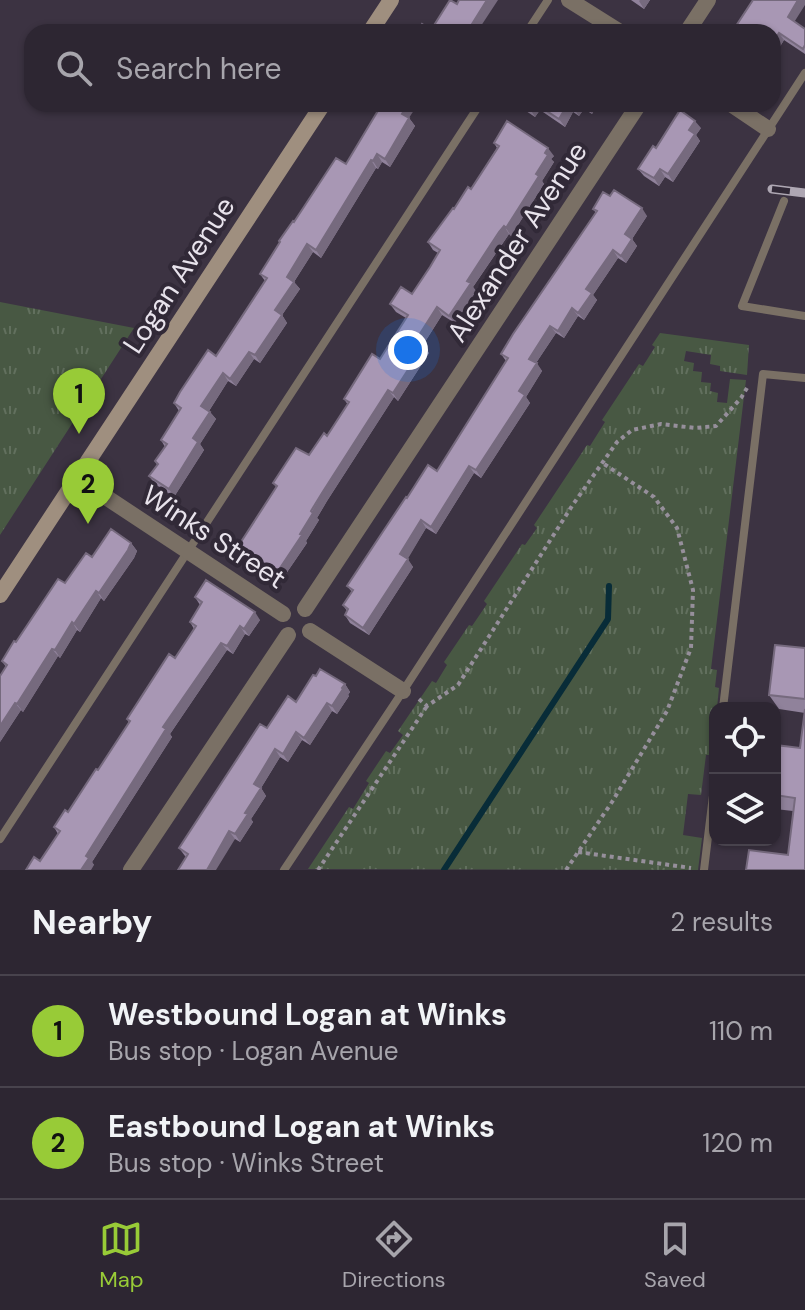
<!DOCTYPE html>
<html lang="en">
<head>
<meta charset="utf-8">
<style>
	body { margin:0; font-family:"DM Sans",sans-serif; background:#39323e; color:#f1f3f6 }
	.controls { position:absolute; right:24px; bottom:24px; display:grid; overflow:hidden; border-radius:16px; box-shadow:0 2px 6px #0004 }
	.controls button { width:72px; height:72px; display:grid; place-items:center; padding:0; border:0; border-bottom:2px solid #48434d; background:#2d2632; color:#f1f3f6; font:40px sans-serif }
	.you { position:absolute; left:408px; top:350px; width:28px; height:28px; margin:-20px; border:6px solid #fff; border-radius:50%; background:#1a73e8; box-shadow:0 0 0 12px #1a73e833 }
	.badge { display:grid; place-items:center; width:52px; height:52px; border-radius:50%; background:#98cb37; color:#111; font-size:26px; font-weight:700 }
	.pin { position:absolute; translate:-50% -66px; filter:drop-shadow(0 2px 4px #0008) }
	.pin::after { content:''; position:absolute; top:42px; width:28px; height:24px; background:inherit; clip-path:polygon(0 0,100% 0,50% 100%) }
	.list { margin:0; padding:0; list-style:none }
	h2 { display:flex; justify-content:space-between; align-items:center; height:104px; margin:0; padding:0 32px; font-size:34px }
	h2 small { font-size:26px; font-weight:400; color:#a7a5ac }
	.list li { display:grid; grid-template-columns:52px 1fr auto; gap:24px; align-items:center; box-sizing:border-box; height:112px; padding:0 32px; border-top:2px solid #48434d }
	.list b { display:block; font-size:30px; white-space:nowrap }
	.list p { margin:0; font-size:26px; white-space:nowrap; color:#a7a5ac }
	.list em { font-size:26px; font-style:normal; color:#a7a5ac }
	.icon { flex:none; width:44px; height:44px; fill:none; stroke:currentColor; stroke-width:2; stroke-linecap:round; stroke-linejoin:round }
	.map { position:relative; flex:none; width:805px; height:870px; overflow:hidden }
	.search { position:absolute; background:#2d2632; box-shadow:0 2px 6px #0004; left:24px; right:24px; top:24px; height:88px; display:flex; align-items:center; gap:20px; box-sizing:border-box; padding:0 28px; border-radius:24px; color:#a7a5ac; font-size:30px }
	.sheet { height:328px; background:#2d2632 }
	nav { display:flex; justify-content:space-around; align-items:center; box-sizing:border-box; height:112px; border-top:2px solid #48434d; background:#2d2632; font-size:22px; color:#a7a5ac }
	nav a { display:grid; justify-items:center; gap:4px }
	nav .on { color:#98cb37 }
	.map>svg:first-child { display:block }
</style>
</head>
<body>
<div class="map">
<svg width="805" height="870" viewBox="0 0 805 870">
	<defs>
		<pattern id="grass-tufts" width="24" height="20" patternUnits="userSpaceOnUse" patternTransform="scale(2)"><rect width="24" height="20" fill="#485843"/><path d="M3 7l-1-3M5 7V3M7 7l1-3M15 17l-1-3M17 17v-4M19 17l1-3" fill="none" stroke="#62705e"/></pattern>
	</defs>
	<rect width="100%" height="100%" fill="#3c3342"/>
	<path fill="url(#grass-tufts)" d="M0,302L134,328L0,535Z
		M660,333L749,345L747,375L720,371V366L710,364L711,355L686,351L684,361L694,363L693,371L702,372L701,382L711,383L710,391L718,393L717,402L727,403L730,379L746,380L711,669L717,670L715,687L719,688L717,708H715L712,755H706L701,795L688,794L683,835L702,838L698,870L308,869L349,807L353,809L369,783L366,781L386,751L390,753L403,735L398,731L432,681L436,683L447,665L444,662L469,625L472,626L487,604L484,601L522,544L525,545L537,528L534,525L587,445L590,446L605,422L602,420L639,364L643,366L655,347L652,345Z"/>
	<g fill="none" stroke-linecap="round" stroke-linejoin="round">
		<path stroke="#082c38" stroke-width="6" d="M444,870L608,619L609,586"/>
		<path stroke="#968f9b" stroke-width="4" stroke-dasharray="4 4" stroke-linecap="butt" d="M419,699L427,706L458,685L572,506L617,442L632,430L661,424L695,428L716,426L741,398L747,388
			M578,852L691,868
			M318,870L427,706
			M566,870L612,802L667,711L691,648L693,590L677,528L654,497L601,462"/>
		<path stroke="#7a7065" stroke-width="8" d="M527,32L548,0
			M784,201L742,306L805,316
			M723,708L763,374L805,378
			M0,839L480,104
			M284,870L403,691L805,73
			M704,870L715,779"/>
		<path stroke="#7a7065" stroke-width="16" d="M569,0L620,32
			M687,32L708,0
			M731,104L768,129
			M77,478L283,614
			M305,609L639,104
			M310,631L403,691
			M131,870L288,635"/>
		<path stroke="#9f8f7f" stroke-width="16" d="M370,32L391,0
			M0,595L323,104"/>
		<g stroke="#aea7b3" stroke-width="9">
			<path id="rail" d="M772,189L805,193"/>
		</g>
		<use href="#rail" stroke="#312937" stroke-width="6" stroke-dasharray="18" stroke-linecap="butt"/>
	</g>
	<path fill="#90829b" d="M631,0H650L644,9Z
		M794,22L805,29V54L784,40L773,58V32Z
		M517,104H598L592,114L584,109L579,116L573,112L565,127L540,110L535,117L520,107Z
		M409,118L415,126L390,167L382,162L378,169L376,168L321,258L313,252L294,282L300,289L282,315L287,323L260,363L254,359L236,386L228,381L209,411L216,419L200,444L204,450L174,497L155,484L149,476L157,465L155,461L165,447L161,440L179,411L174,403L216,356L265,281L260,274L294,222L346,164Z
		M701,128L696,135L700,141L673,182L665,177L659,186L644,176L638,169L656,148Z
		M494,143L554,156L551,159L554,162L542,181L544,184L511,236L509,234L505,240L473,287L476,291L455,323L442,315L423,345L429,353L398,401L394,397L327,501L317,518L319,520L306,541L307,543L281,581L250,561L239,545L276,487L273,483L309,455L327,436L348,405L344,399L380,359L406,318L396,312L390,304L412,294L430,267L438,253L433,250L428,242L471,189L497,148Z
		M593,209L647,216L632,239L637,246L626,263L618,258L593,295L597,300L584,320L578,316L564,338L556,333L536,363L542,371L526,397L530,403L481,478L474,473L436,534L426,528L407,559L413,567L369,635L350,623L345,615L347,611L343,605L352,592L347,586L407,498L437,471L506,361L501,354L596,213Z
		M131,543L137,551L134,558L104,601L101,598L80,632L77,630L60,658L58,656L23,712L21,710L0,742L6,667L2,661L65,583L92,557Z
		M195,597L260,620L249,636L245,634L233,654L227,650L170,734L172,737L92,862L94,865L40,861L58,834L54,827L68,812L98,770L129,723L127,719L175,658L194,629L190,622L200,605Z
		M805,648V870L788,855L793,811L775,809V745L800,748L805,713L779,709L769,695Z
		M345,684L350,692L348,695L349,696L337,714L332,711L310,745L302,740L288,762L280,757L261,788L266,796L251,819L253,822L240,842L235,839L186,857L185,856L179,848L267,728L296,702Z"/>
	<path fill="#766a7e" d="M487,0H498L477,32H467Z
		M640,0H650L644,9L639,1Z
		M798,0H805V5L793,24L788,17Z
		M779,33L784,40L773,58V42Z
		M408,104H418L407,121L402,114Z
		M533,104H544H536L540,110L535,117L530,109Z
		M568,104L573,112L565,127L559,119Z
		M577,104H580L584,109L579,116L574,109Z
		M588,104H598L592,114L586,106Z
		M409,118L415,126L390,167L385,159Z
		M695,121L701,128L696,135L700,141L673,182L668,174L689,130Z
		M548,148L554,156L551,159L554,162L542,181L544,184L511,236L506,228L536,174Z
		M377,154L382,162L378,169L373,161Z
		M371,160L376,168L321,258L316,250Z
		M660,169L665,177L659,186L654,178Z
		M642,208L647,216L632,239L637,246L626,263L621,256L625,234Z
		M504,226L509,234L473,287L476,291L455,323L449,316L467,281Z
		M307,244L313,252L292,285L287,277Z
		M613,250L618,258L593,295L597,300L584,320L578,313L586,289Z
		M294,282L300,289L282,315L287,323L260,363L255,355L275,310Z
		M437,307L442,315L421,348L416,340Z
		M572,308L578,316L564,338L558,331Z
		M550,326L556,333L534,366L529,359Z
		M424,345L429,353L398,401L393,393Z
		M249,352L254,359L236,386L230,379Z
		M537,363L542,371L526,397L530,403L481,478L476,470L519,391Z
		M223,373L228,381L207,414L201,406Z
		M388,390L394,397L327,501L317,518L319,520L306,541L307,543L281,581L276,574L300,534L322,493Z
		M210,412L216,419L200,444L204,450L174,497L169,489L193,438Z
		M469,466L474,473L436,534L431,527Z
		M421,520L426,528L406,562L400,554Z
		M131,543L137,551L134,558L104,601L99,593Z
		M408,559L413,567L369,635L363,628Z
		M96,591L101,598L80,632L74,624Z
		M255,612L260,620L249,636L244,629Z
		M72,622L77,630L60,658L55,650Z
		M240,626L245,634L233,654L227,646Z
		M221,643L227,650L170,734L172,737L92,862L94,865L91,870H81L86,856L163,727Z
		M52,649L58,656L23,712L17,704Z
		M345,684L350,692L348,695L349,696L337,714L332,706Z
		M15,703L21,710L0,742V726Z
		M327,703L332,711L310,745L304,738Z
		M296,732L302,740L288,762L283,754Z
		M275,749L280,757L261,788L266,796L251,819L253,822L240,842L235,834L245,813L254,784Z
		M229,831L235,839L216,870H207Z"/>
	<path fill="#a897b4" stroke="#766a7e" stroke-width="2" d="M450,0L457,4L459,0H487L467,32H417L422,24L431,30Z
		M753,0H798L788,17L805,29V45L803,49L779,33L773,42V32H732Z
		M382,104H408L402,114L409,118L385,159L377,154L373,161L371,160L316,250L307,244L287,277L294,282L275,310L282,315L255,355L249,352L230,379L223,373L201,406L210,412L193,438L198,442L169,489L149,476L158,464L155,461L167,444L161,440L181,408L174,403L180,392L208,350L216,356L267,278L260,274L280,242L279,241L293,221L294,222L336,158L346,164Z
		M521,104H533L530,109Z
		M536,104H577L574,109L568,104L559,119Z
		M680,110L695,121L689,130L695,134L668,174L660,169L654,178L638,169L653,146L656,148Z
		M507,121L548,148L545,153L548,155L536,174L539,176L506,228L504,226L499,232L467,281L471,283L449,316L437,307L416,340L424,345L393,393L388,390L322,493L311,511L313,513L300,534L302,535L276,574L245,553L246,550L239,545L277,486L273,483L296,448L309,455L324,433L327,436L349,402L344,399L372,354L380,359L408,315L390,304L401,287L412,294L430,267L440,250L428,242L453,208L454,209L468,187L471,189L499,146L494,143Z
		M614,190L642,208L625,234L632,239L621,256L613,250L586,289L592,293L578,313L572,308L558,331L550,326L529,359L537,363L519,391L525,395L476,470L469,466L431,527L421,520L400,554L408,559L363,628L345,615L348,609L343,605L353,590L347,586L382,533L406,497L407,498L428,465L437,471L508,358L501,354L513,334L597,211L593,209L603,192L610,196Z
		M111,529L131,543L128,550L99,593L96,591L74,624L72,622L55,650L52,649L17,704L15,703L0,726V676L7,665L2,661L14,641L16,642L58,579L65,583L86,553L92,557Z
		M206,580L255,612L244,629L240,626L227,646L221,643L163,727L166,729L86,856L89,858L81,870H26L34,857L40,861L60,831L54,827L65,810L68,812L96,769L98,770L130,721L127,719L169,654L175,658L196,626L190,622L202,602L195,597Z
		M775,645L805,648V699L769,695Z
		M320,669L345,684L342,688L343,689L332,706L327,703L304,738L296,732L283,754L275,749L254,784L261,788L245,813L248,814L235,834L229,831L207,870H178L188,854L179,848L260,724L267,728L288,696L296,702L313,675L316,676Z
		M805,709V870H746L749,850L788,855L795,798L775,795V745L800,748Z"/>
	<g text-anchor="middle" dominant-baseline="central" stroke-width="8" stroke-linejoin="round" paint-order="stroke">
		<g font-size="28" fill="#e8e3ec" stroke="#312937">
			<text transform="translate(517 242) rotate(-57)">Alexander Avenue</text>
			<text transform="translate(179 275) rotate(-57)">Logan Avenue</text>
			<text transform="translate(214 537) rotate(33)">Winks Street</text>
		</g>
	</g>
</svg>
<div class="controls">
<button><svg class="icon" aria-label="locate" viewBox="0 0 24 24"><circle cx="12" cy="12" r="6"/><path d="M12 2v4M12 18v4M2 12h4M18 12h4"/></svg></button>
<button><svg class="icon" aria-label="layers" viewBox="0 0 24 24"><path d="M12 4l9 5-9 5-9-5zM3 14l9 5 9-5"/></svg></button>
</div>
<div class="you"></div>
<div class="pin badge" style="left:79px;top:434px">1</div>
<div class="pin badge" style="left:88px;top:524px">2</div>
<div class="search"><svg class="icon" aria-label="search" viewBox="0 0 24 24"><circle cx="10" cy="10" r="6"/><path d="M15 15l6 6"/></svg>Search here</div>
</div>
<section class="sheet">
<h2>Nearby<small>2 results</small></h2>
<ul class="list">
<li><span class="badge">1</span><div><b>Westbound Logan at Winks</b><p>Bus stop · Logan Avenue</p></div><em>110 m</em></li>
<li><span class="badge">2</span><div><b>Eastbound Logan at Winks</b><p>Bus stop · Winks Street</p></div><em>120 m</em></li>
</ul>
</section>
<nav>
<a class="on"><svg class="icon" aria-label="map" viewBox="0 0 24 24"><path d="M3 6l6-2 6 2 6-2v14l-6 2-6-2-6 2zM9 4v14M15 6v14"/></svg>Map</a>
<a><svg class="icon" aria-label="directions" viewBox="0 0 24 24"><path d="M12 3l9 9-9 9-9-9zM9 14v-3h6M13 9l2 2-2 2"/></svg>Directions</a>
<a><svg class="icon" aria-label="saved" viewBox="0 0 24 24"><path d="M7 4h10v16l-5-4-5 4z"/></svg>Saved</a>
</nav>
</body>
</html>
